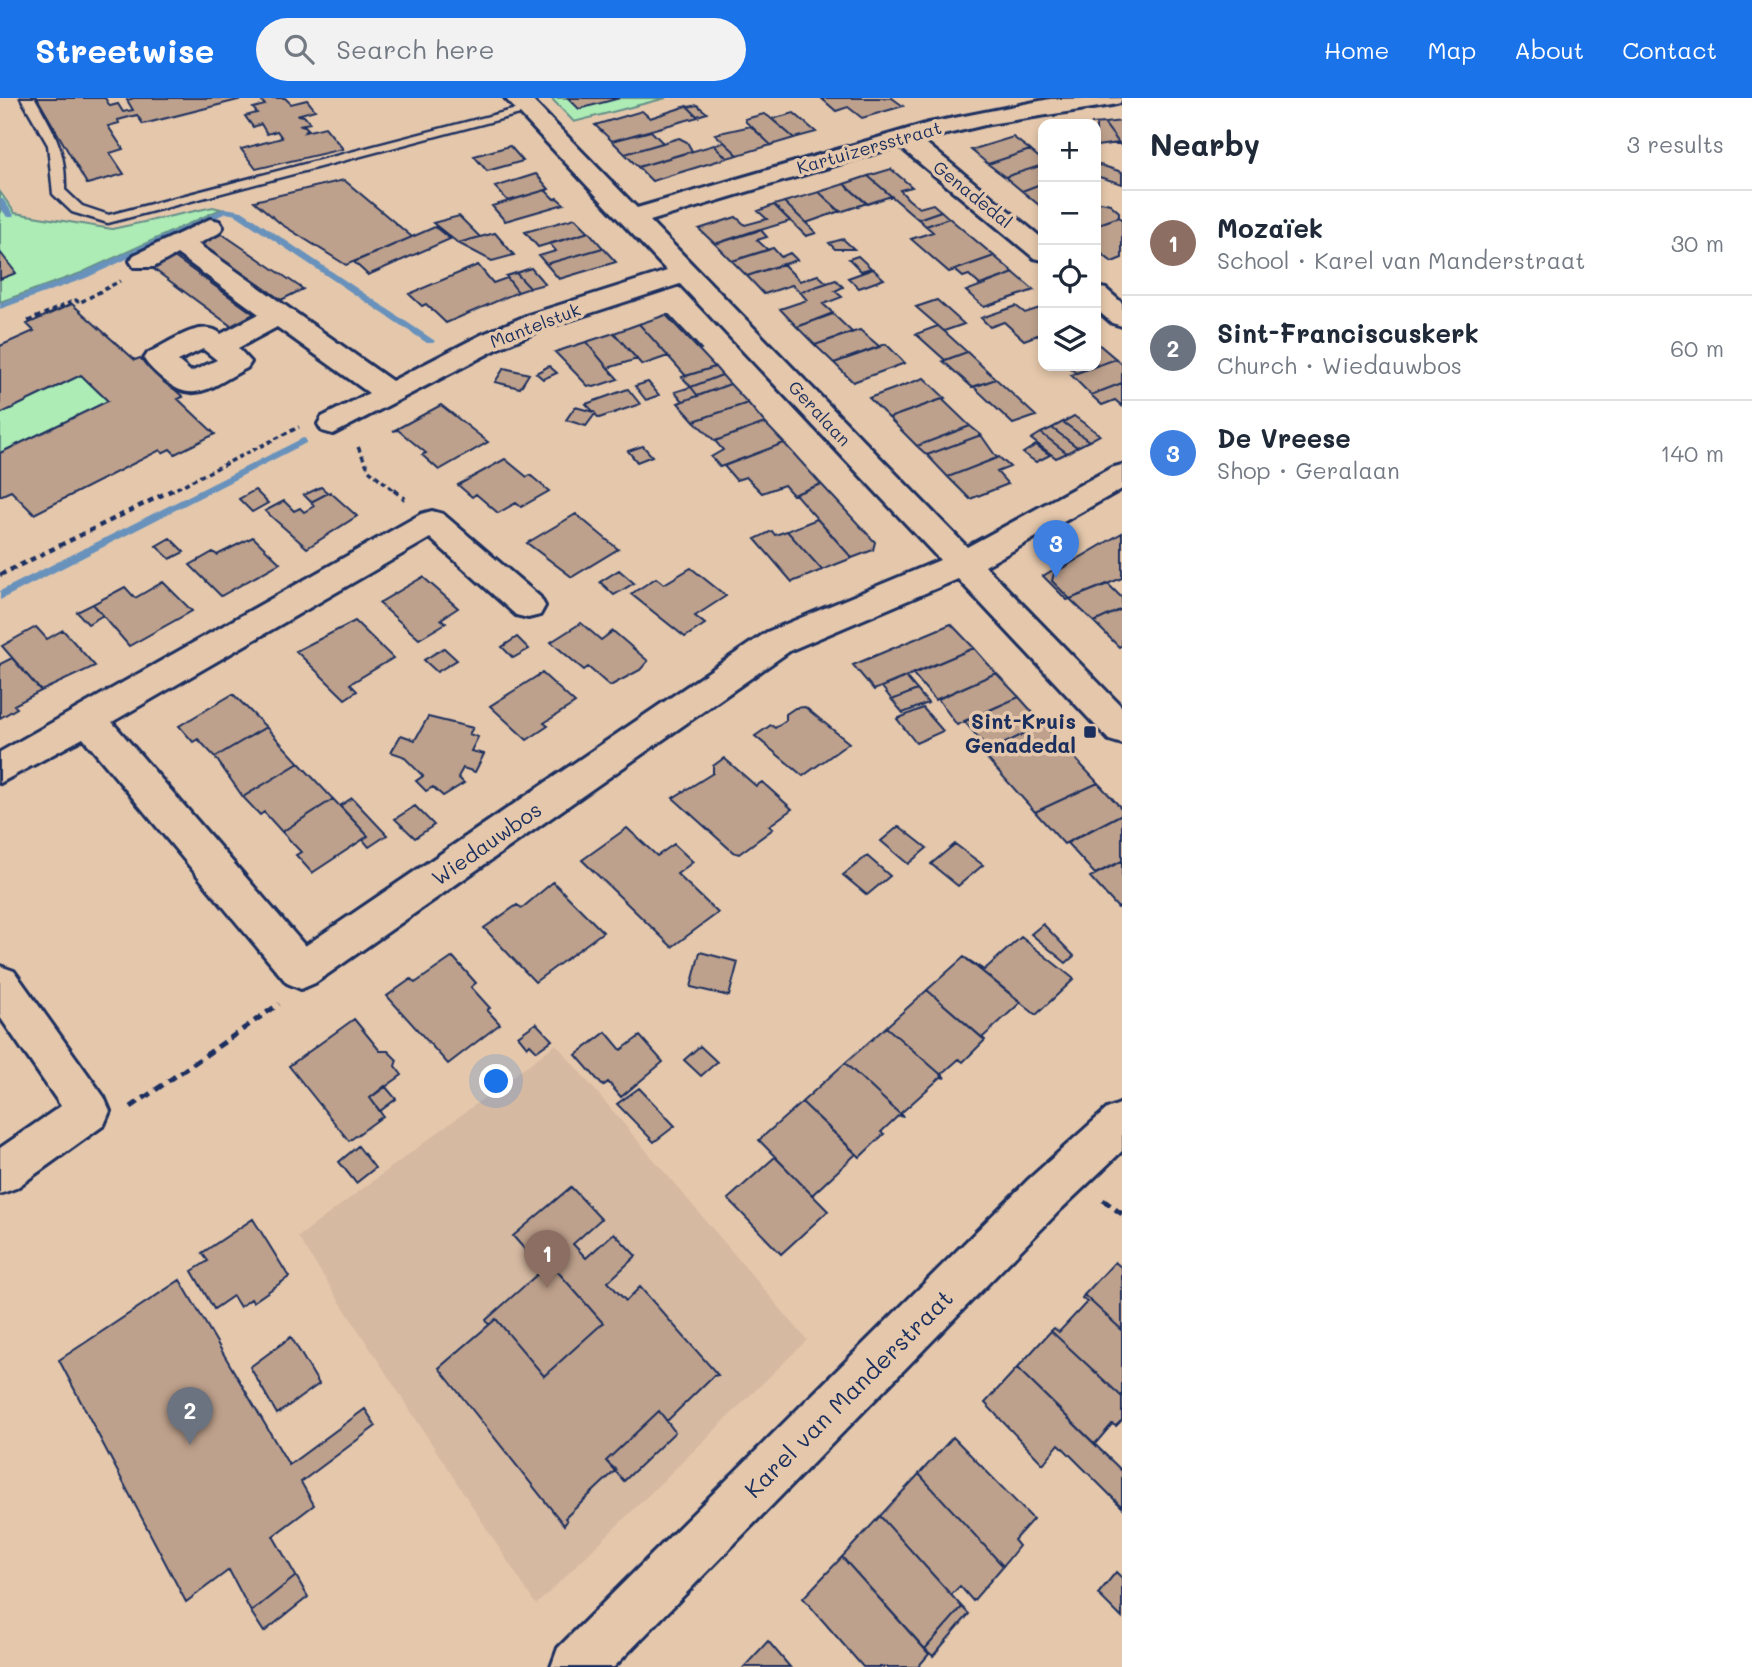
<!DOCTYPE html>
<html lang="en">
<head>
<meta charset="utf-8">
<style>
	body { margin:0; font-family:Mali,sans-serif; background:#f2f2f3; color:#1f2937 }
	.controls { position:absolute; right:21px; top:21px; display:grid; overflow:hidden; border-radius:14px; box-shadow:0 4px 10px #0003 }
	.controls button { width:63px; height:63px; display:grid; place-items:center; padding:0; border:0; border-bottom:2px solid #e0e1e3; background:#fff; color:#1f2937; font:35px sans-serif }
	.you { position:absolute; left:497px; top:984px; width:24px; height:24px; margin:-18px; border:5px solid #fff; border-radius:50%; background:#1a73e8; box-shadow:0 0 0 10px #1a73e833 }
	.badge { display:grid; place-items:center; width:46px; height:46px; border-radius:50%; background:#1a73e8; color:#fff; font-size:23px; font-weight:700 }
	.pin { position:absolute; translate:-50% -58px; filter:drop-shadow(0 2px 4px #0008) }
	.pin::after { content:''; position:absolute; top:37px; width:24px; height:21px; background:inherit; clip-path:polygon(0 0,100% 0,50% 100%) }
	.list { margin:0; padding:0; list-style:none }
	h2 { display:flex; justify-content:space-between; align-items:center; height:91px; margin:0; padding:0 28px; font-size:30px }
	h2 small { font-size:23px; font-weight:400; color:#747a83 }
	.list li { display:grid; grid-template-columns:46px 1fr auto; gap:21px; align-items:center; box-sizing:border-box; height:105px; padding:0 28px; border-top:2px solid #e0e1e3 }
	.list b { display:block; font-size:26px; white-space:nowrap }
	.list p { margin:0; font-size:23px; white-space:nowrap; color:#747a83 }
	.list em { font-size:23px; font-style:normal; color:#747a83 }
	.icon { flex:none; width:38px; height:38px; fill:none; stroke:currentColor; stroke-width:2; stroke-linecap:round; stroke-linejoin:round }
	.map { position:relative; flex:none; width:1122px; height:1569px; overflow:hidden }
	header { display:flex; align-items:center; gap:42px; box-sizing:border-box; height:98px; padding:0 35px; background:#1a73e8; color:#fff }
	header strong { font-size:33px }
	nav { display:flex; gap:38px; margin-inline-start:auto; font-size:24px }
	.search { width:490px; height:63px; background:#f2f2f3; display:flex; align-items:center; gap:18px; box-sizing:border-box; padding:0 24px; border-radius:38px; color:#747a83; font-size:26px }
	main { display:flex }
	aside { flex:1; background:#fff }
	.map>svg:first-child { display:block }
</style>
</head>
<body>
<header>
<strong>Streetwise</strong>
<div class="search"><svg class="icon" aria-label="search" viewBox="0 0 24 24"><circle cx="10" cy="10" r="6"/><path d="M15 15l6 6"/></svg>Search here</div>
<nav><a>Home</a><a>Map</a><a>About</a><a>Contact</a></nav>
</header>
<main>
<div class="map">
<svg width="1122" height="1569" viewBox="0 0 1122 1569">
	<rect width="100%" height="100%" fill="#e5c8ac"/>
	<filter id="ink" filterUnits="userSpaceOnUse"><feTurbulence type="fractalNoise" baseFrequency=".0143" numOctaves="2"/><feDisplacementMap in="SourceGraphic" scale="14" xChannelSelector="R" yChannelSelector="G"/><feConvolveMatrix kernelMatrix="1 2 1 2 8 2 1 2 1" color-interpolation-filters="sRGB"/></filter>
	<g filter="url(#ink)">
		<path fill="#d5b9a1" d="M556,946L807,1242L536,1507L298,1139Z"/>
		<path fill="#adecb4" stroke="#648e89" stroke-width="2" d="M551,0H666L574,24Z
			M0,94L15,115L112,131L213,109L221,111L81,175L0,204Z
			M81,277L108,303L0,355V316Z"/>
		<g fill="none" stroke-linecap="round" stroke-linejoin="round">
			<path fill="#6792bc" fill-rule="evenodd" d="M0,101H3L14,117L13,119H7L0,109Z
				M225,110L242,113L435,243L433,245H427L236,117L226,115L86,180L0,211V205L80,176Z
				M303,340L306,341V345L0,502V493Z"/>
		</g>
		<path fill="#bea18c" stroke="#1b2f5e" stroke-width="2" d="M37,0H105L110,8L118,6L123,14L133,12L127,2L134,0H246L143,26L137,17L118,22L119,25L108,28L123,51L110,55L124,76L87,86Z
			M259,0H285L291,6L307,2L315,12L297,17L304,18L310,25L299,27L305,28L308,31L305,34L325,29L343,51L256,71L241,51L282,40L277,33L267,36L261,26L253,29L245,18L257,15L253,10L265,7Z
			M568,0H620L579,11Z
			M821,0H892L903,8L862,20L848,9L836,13Z
			M697,7L707,15L697,18L688,9Z
			M687,8L698,19L612,43L595,27L642,13L650,20Z
			M794,15L816,34L794,40L772,21Z
			M764,16L768,18L794,40L771,47L746,24L745,21Z
			M1122,23V49L1104,25Z
			M1104,25L1119,45L1096,48V26H1091Z
			M751,28L771,47L738,57L715,36Z
			M651,33L663,45L625,56L612,43Z
			M1013,39L1030,52L988,66L971,52Z
			M679,40L687,44L692,53L638,69L625,56Z
			M724,44L738,57L727,60L714,47Z
			M714,47L727,60L652,83L638,69Z
			M510,48L523,63L487,73L474,58Z
			M1030,52L1043,63V67L1005,79L988,66Z
			M1043,67V85L1022,93L1005,79Z
			M1100,67L1122,74V86L1096,78V68Z
			M891,71L912,89L900,92L908,101L919,110L933,106L941,113L918,121L868,78Z
			M536,76L549,91L508,103L495,89Z
			M868,78L891,98L867,106L844,86Z
			M344,82L412,139L346,167L281,126L254,103Z
			M1043,85V105L1039,107L1022,93Z
			M844,86L867,105L840,114L819,94Z
			M549,91L546,93L554,101L557,100L564,106L505,123L492,108Z
			M819,94L840,113L806,125L784,104Z
			M784,104L806,125L816,135L806,138L774,107Z
			M1101,104L1110,106L1119,114V119L1096,127V106Z
			M774,107L790,123L715,146L699,131L736,119L745,127L767,121L758,113Z
			M941,113L949,120L926,128L918,121Z
			M459,118L480,139L458,145L433,125Z
			M1119,119L1122,121V160L1112,164L1096,151V127Z
			M575,120L589,134L538,149L525,134Z
			M949,120L994,158L949,174L911,141L933,134L926,128Z
			M435,129L450,141L368,177L354,164Z
			M760,131L767,139L757,142L768,152L732,163L715,146Z
			M218,133L303,191L281,202L197,144Z
			M589,134L603,150L546,166L539,158L556,153L550,146Z
			M495,135L514,157L492,163L458,145Z
			M843,141L854,151H835L829,145Z
			M603,150L616,164L559,181L546,166Z
			M773,150L781,159L790,155L797,162L747,178L732,163Z
			M0,154L16,175L0,181Z
			M170,156L254,216L231,228L148,167Z
			M858,158L871,170L861,173L849,161Z
			M994,158L1014,175L980,187L969,177L963,179L955,172Z
			M783,166L800,183L818,177L827,185L800,194L792,187L764,196L747,178Z
			M478,167L493,185L507,180L518,194L446,225L426,206L422,208L409,196Z
			M531,170L545,186L530,190L516,175Z
			M873,171L884,181L859,190L848,180Z
			M516,175L530,190L518,194L506,178Z
			M1014,175L1034,192L984,209L966,193Z
			M836,182L843,189L835,193L842,199L823,206L833,215L797,229L780,211L807,202L800,194Z
			M937,202L964,226L944,233L916,209Z
			M72,206L135,262L140,260L183,299L178,301L215,336L175,356L170,351L162,355L160,352L34,416L11,393L0,398V355L108,303L81,277L0,316V248L34,233L27,226Z
			M1016,208L1025,215L1043,209V235L1024,242L1004,224L990,229L981,220Z
			M833,216L852,234L815,247L797,229Z
			M666,217H669L701,251L699,252Z
			M666,217L699,252L715,269L686,278L639,226Z
			M639,226L668,258L642,267L614,235Z
			M938,228L944,233L967,254L945,262L916,236Z
			M860,232L880,249L834,265L815,247Z
			M614,235L637,261L608,270L586,244Z
			M586,244L608,270L618,281L594,289L588,288L555,254Z
			M1096,244L1116,261L1076,275L1067,268H1096Z
			M886,246L905,265L853,284L834,265Z
			M967,254L996,281L972,289L943,263Z
			M1116,261L1122,266V285L1091,297L1071,277Z
			M549,268L557,275L543,281L536,275Z
			M715,269L722,277L691,289L682,279Z
			M504,270L529,276L520,290L495,284Z
			M722,277L730,286L698,298L691,289Z
			M924,280L945,300L889,320L869,300Z
			M996,281L1036,318L1013,326L974,289Z
			M648,284L659,297L646,302L635,288Z
			M1122,285V308L1115,302L1102,307L1091,297Z
			M730,286L748,305L694,323L678,305Z
			M691,289L698,298L683,303L675,294Z
			M628,291L640,306L599,320L595,316L586,328L566,322L575,309L594,314L586,306Z
			M942,301L970,328L917,348L889,320Z
			M748,305L765,325L715,343L694,323Z
			M441,307L488,344L439,372L422,357L426,355L398,332L393,333Z
			M1074,318L1100,337L1089,343L1063,324Z
			M1063,324L1089,343L1077,349L1052,330Z
			M765,325L784,345L720,369L711,359L723,352L715,343Z
			M970,328L981,337L927,357L917,348Z
			M1052,330L1077,349L1067,355L1041,335Z
			M1041,335L1067,355L1056,360L1031,341Z
			M981,337L997,360L948,379L927,357Z
			M784,345L821,386L793,397L784,387L762,395L746,379L736,382L724,368Z
			M1036,347L1050,357L1036,364L1023,355Z
			M643,348L652,358L637,364L628,353Z
			M999,359L1010,369L997,374L1008,386L970,401L948,379Z
			M505,361L527,379L530,377L549,393L521,409L516,405L498,415L476,396L472,399L458,387Z
			M821,386L875,444L873,452L852,460L795,396Z
			M321,389L328,395L311,404L304,397Z
			M255,392L268,405L252,414L239,401Z
			M330,394L357,418L307,450L265,413L284,403L294,413L300,410L304,414L314,408L311,404Z
			M576,416L618,451L572,479L527,445Z
			M817,421L852,460L822,472L787,433Z
			M772,433L775,437L787,433L822,472L792,484L755,441Z
			M1122,435V480L1070,501L1052,483L1054,475Z
			M253,439L280,465L221,498L190,467L213,454L217,457Z
			M170,440L184,454L170,461L156,448Z
			M1065,465L1068,467L1054,475L1052,483L1070,501L1067,502L1043,478Z
			M691,470L726,498L695,518L705,526L685,539L631,496L656,480L664,486Z
			M619,472L634,485L614,497L600,484Z
			M423,479L458,510L441,521L446,525L419,541L379,505Z
			M163,484L192,513L129,548L93,506L125,489L135,500Z
			M1108,486L1122,500V511L1094,524L1070,501Z
			M93,506L103,517L88,526L77,514Z
			M1122,511V547L1119,549L1094,524Z
			M355,523L393,560L350,586L357,593L345,601L296,553Z
			M581,525L601,542L613,533L648,563L640,572L610,588L588,569L584,572L551,544Z
			M951,526L974,550L874,592L853,567Z
			M36,529L47,541L63,532L95,568L41,593L2,548Z
			M517,539L529,551L513,560L502,549Z
			M444,550L457,562L437,574L424,562Z
			M974,550L996,575L935,602L913,576Z
			M12,560L41,593L14,607L17,610L0,620V566Z
			M542,575L575,605L544,625L548,628L527,642L490,608Z
			M996,575L1019,599L957,627L938,601Z
			M906,579L917,592L892,602L882,589Z
			M917,592L928,605L903,615L892,602Z
			M233,596L266,629L215,659L198,641L193,644L179,628Z
			M1019,599L1043,626L990,653L964,623Z
			M805,609L849,645L803,678L755,638L771,627L775,630L786,622V616L795,610Z
			M923,610L943,633L916,645L897,621Z
			M428,619L473,630L469,636L478,639L471,653L484,656L475,674L463,670L458,679L464,685L443,698L433,689L426,693L416,683L423,678L403,658L391,654L401,637L415,642Z
			M1043,626L1098,685L1035,714L983,656Z
			M266,629L299,665L243,699L215,659Z
			M724,660L756,688L762,684L792,711L769,728L773,731L739,756L733,754L673,700L713,675V668Z
			M299,665L333,701L282,734L264,714L260,717L243,699Z
			M1098,685L1122,711V716L1064,746L1035,714Z
			M352,700L387,737L369,749L363,742L368,738L340,708Z
			M333,701L368,738L312,775L296,757L301,754L282,734Z
			M415,708L434,727L415,740L395,721Z
			M1122,716V763L1095,776L1067,745Z
			M899,728L927,750L908,766L881,743Z
			M627,730L657,758L674,746L693,764L677,776L718,815L672,849L582,762Z
			M955,746L983,767L958,788L931,766Z
			M867,758L890,778L867,797L843,777Z
			M1122,763V808L1118,810L1090,779Z
			M553,784L603,834L535,884L484,830L517,807L522,810Z
			M1043,826L1074,858L1066,865L1031,836Z
			M1021,839L1074,881L1036,917L964,859L984,872Z
			M700,854L738,864L729,898L691,889Z
			M453,859L476,885L471,889L490,910L487,912L500,926L448,966L387,898L411,881L415,885Z
			M964,859L1021,904L982,940L927,892Z
			M927,892L985,942L963,964L959,961L942,976L945,980L886,929Z
			M354,921L380,953H388L397,962L395,968L402,977L370,1000L383,1018L349,1043L289,968Z
			M536,925L552,942L537,953L530,946L527,949L518,938Z
			M886,929L945,980L941,979L901,1015L903,1019L845,965Z
			M606,934L621,952L640,938L663,964L621,999L608,984L603,988L576,957Z
			M700,948L717,964L701,978L684,962Z
			M845,965L903,1019L899,1017L881,1034L884,1036L860,1059L802,1004Z
			M385,988L396,1001L380,1013L370,1000Z
			M639,990L675,1028L654,1044L617,1006Z
			M802,1004L856,1056L812,1097L759,1042Z
			M358,1048L375,1070L356,1085L339,1064Z
			M775,1059L828,1113L781,1156L728,1101Z
			M571,1089L601,1121L573,1146L586,1160L614,1135L636,1158L608,1184L626,1203L640,1189L718,1277L713,1278L667,1323L659,1313L606,1363L616,1372L565,1420L567,1423L564,1427L439,1270L496,1221L544,1278L603,1225L550,1165L543,1172L513,1138Z
			M253,1121L289,1179L253,1204L251,1201L240,1209L233,1198L214,1211L192,1173L208,1163L202,1155Z
			M1115,1164L1122,1170V1232L1084,1197Z
			M550,1165L603,1225L544,1278L496,1221L489,1227L486,1222Z
			M180,1182L289,1367L365,1311L376,1328L301,1384L314,1407L273,1438L296,1478L251,1514L229,1472L186,1504L59,1262Z
			M1084,1197L1122,1232V1299L1051,1233L1054,1230L1059,1234L1087,1204L1082,1200Z
			M1051,1233L1122,1299V1322L1116,1328L1112,1326L1095,1346L1017,1270Z
			M291,1239L319,1286L277,1316L250,1269Z
			M1017,1270L1122,1373V1409L1059,1346L1043,1366L985,1305Z
			M659,1313L675,1334L624,1383L606,1363Z
			M953,1339L1033,1421L1014,1442L1019,1448L1003,1468L919,1376Z
			M919,1376L1003,1468L973,1503L960,1488L951,1497L880,1418Z
			M880,1418L962,1509L925,1551L842,1459Z
			M842,1459L929,1556L918,1569H863L803,1500Z
			M1116,1474L1122,1480V1520L1098,1496Z
			M296,1478L308,1499L264,1534L251,1514Z
			M962,1509L969,1516L933,1558L925,1551Z
			M768,1543L790,1569H744Z"/>
		<g fill="none" stroke-linecap="round" stroke-linejoin="round">
			<g stroke="#1b2f5e" stroke-width="5">
				<path id="lane" d="M21,0H35C54,34 66,51 65,92L82,108L109,117L528,8L535,12L108,125L72,114L53,96L48,47Z"/>
			</g>
			<g stroke="#1b2f5e" stroke-width="6">
				<path id="street" d="M505,0H530L637,110L929,25L1050,1L1122,0L1120,5L1112,7L989,26L922,42L1043,141V162L1034,160L899,48L650,123L967,449L1111,370L1122,367V391L985,468L1122,609V646L1109,642L958,481L791,552L315,885L301,891L287,885L83,640L0,685V654L421,416L432,413L443,416L540,499L545,508L540,517L528,520L516,517L430,440L112,624L305,848L767,534L940,462L680,186L548,229L501,249L333,336L322,333L318,326L322,319L369,295L277,229L238,250L251,264L247,270C214,286 195,309 163,281C156,275 149,269 144,261L148,255C167,246 202,219 221,236L259,216L177,156L154,169H134L130,163L134,157L210,121L219,123L223,129L219,135L198,146L392,283L481,237L528,217L667,173ZM203,251L217,262L191,274L178,263Z
					M1096,189L1106,191L1122,205V228L1112,225L1096,211Z
					M0,868L14,873L104,999L110,1013L104,1027L16,1090L0,1096V1050L61,1008L0,919Z
					M1122,1005V1053L1061,1111L614,1569H551L558,1550L1029,1081L1107,1011Z"/>
			</g>
			<path stroke="#1b2f5e" stroke-width="3.5" stroke-dasharray="5 3.5" stroke-linecap="butt" d="M28,223L76,202L79,205L120,183
				M358,349L369,372L396,394
				M169,394L299,329"/>
			<path stroke="#1b2f5e" stroke-width="4.5" stroke-dasharray="6 5" stroke-linecap="butt" d="M394,392L405,401
				M0,477L172,392"/>
			<path stroke="#1b2f5e" stroke-width="5" stroke-dasharray="9 6" stroke-linecap="butt" d="M131,1009L279,906
				M1103,1102L1122,1116"/>
			<use href="#lane" fill="#e5c8ac" fill-rule="evenodd"/>
			<use href="#street" fill="#e5c8ac" fill-rule="evenodd"/>
		</g>
	</g>
	<rect fill="#1b2f5e" stroke="#e5c8ac" stroke-width="2.5" x="1083" y="627" width="14" height="14" rx="3.5"/>
	<g text-anchor="middle" dominant-baseline="central" stroke-width="7" stroke-linejoin="round" paint-order="stroke">
		<g font-size="18" fill="#1b2f5e" stroke="#e5c8ac">
			<text transform="translate(869 49) rotate(-16)">Kartuizersstraat</text>
			<text transform="translate(973 96) rotate(39)">Genadedal</text>
			<text transform="translate(535 227) rotate(-21)">Mantelstuk</text>
			<text transform="translate(820 315) rotate(47)">Geralaan</text>
		</g>
		<g font-size="21" font-weight="bold" fill="#1b2f5e" stroke="#e5c8ac" text-anchor="end">
			<text x="1076" y="622">Sint-Kruis<tspan x="1076" dy="24">Genadedal</tspan></text>
		</g>
		<g font-size="21" fill="#1b2f5e" stroke="#e5c8ac">
			<text transform="translate(486 745) rotate(-35)">Wiedauwbos</text>
		</g>
		<g font-size="24" fill="#1b2f5e" stroke="#e5c8ac">
			<text transform="translate(848 1295) rotate(-45)">Karel van Manderstraat</text>
		</g>
	</g>
</svg>
<div class="controls">
<button>+</button>
<button>−</button>
<button><svg class="icon" aria-label="locate" viewBox="0 0 24 24"><circle cx="12" cy="12" r="6"/><path d="M12 2v4M12 18v4M2 12h4M18 12h4"/></svg></button>
<button><svg class="icon" aria-label="layers" viewBox="0 0 24 24"><path d="M12 4l9 5-9 5-9-5zM3 14l9 5 9-5"/></svg></button>
</div>
<div class="you"></div>
<div class="pin badge" style="left:547px;top:1190px;background:#8d6e63">1</div>
<div class="pin badge" style="left:190px;top:1347px;background:#6b7280">2</div>
<div class="pin badge" style="left:1056px;top:480px;background:#3f7fe0">3</div>
</div>
<aside>
<h2>Nearby<small>3 results</small></h2>
<ul class="list">
<li><span class="badge" style="background:#8d6e63">1</span><div><b>Mozaïek</b><p>School · Karel van Manderstraat</p></div><em>30 m</em></li>
<li><span class="badge" style="background:#6b7280">2</span><div><b>Sint-Franciscuskerk</b><p>Church · Wiedauwbos</p></div><em>60 m</em></li>
<li><span class="badge" style="background:#3f7fe0">3</span><div><b>De Vreese</b><p>Shop · Geralaan</p></div><em>140 m</em></li>
</ul>
</aside>
</main>
</body>
</html>
